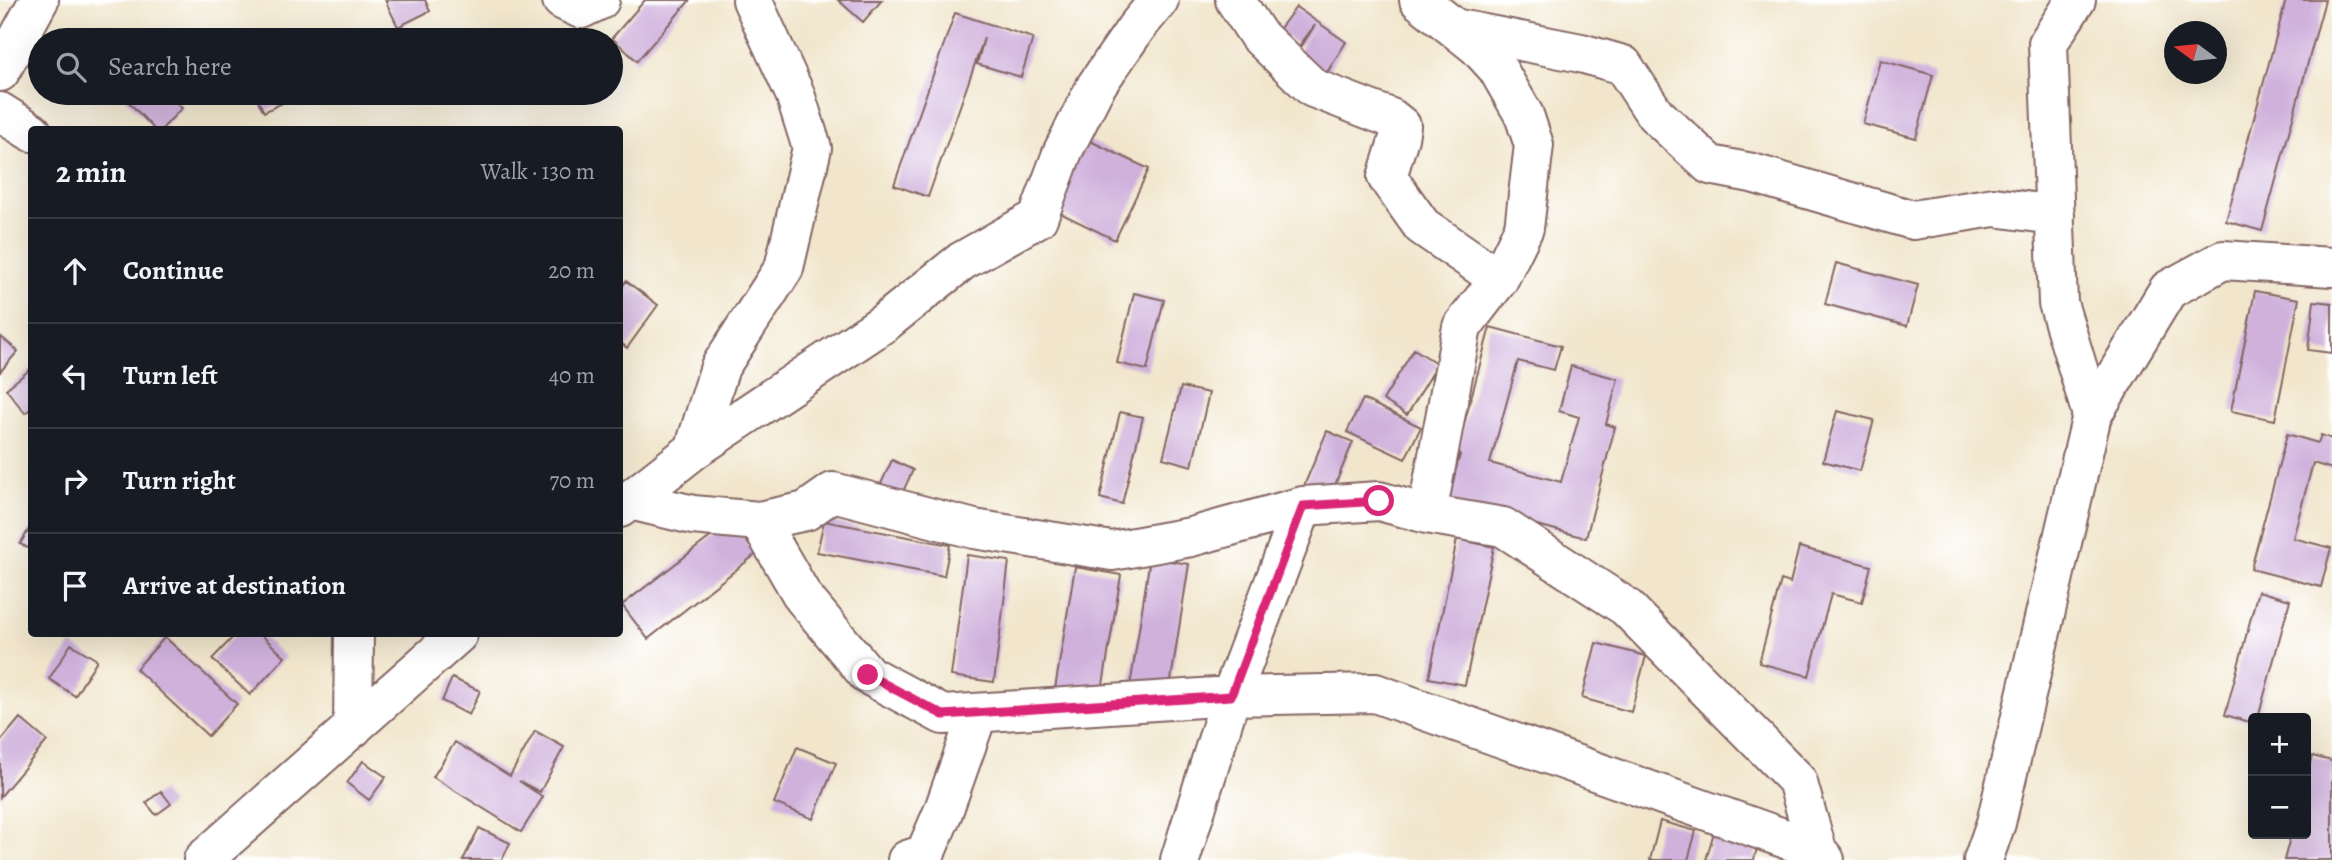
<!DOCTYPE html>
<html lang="en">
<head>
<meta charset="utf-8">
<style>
	body { margin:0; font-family:Alegreya,serif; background:#20242c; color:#f1f3f6 }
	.controls { position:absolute; right:21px; bottom:21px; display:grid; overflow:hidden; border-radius:7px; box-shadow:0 7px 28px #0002 }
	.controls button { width:63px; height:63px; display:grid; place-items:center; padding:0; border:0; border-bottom:2px solid #363941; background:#171b24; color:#f1f3f6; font:35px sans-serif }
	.compass { position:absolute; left:2164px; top:21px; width:63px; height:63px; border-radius:50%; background:#171b24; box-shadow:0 7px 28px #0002; rotate:285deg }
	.stop { position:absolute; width:21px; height:21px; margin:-16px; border:5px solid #db2777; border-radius:50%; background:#fff }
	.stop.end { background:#db2777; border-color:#fff; box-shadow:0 2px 7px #0008 }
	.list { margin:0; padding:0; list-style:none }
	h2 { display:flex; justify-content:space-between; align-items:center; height:91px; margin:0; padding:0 28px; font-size:30px }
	h2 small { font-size:23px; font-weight:400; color:#9ea1a6 }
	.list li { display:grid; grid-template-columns:46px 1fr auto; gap:21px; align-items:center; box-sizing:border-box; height:105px; padding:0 28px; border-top:2px solid #363941 }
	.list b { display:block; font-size:26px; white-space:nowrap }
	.list em { font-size:23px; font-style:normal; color:#9ea1a6 }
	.icon { flex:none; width:38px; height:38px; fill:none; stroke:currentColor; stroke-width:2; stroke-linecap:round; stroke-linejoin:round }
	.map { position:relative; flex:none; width:2332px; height:860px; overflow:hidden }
	.search { position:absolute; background:#171b24; box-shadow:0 7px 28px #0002; left:28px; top:28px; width:595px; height:77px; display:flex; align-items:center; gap:18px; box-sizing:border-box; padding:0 24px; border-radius:38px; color:#9ea1a6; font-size:26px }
	.panel { position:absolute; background:#171b24; box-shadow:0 7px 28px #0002; left:28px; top:126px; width:595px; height:511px; border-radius:7px }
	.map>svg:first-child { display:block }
</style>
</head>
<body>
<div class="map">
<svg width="2332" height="860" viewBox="0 0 2332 860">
	<rect width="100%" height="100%" fill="#fff"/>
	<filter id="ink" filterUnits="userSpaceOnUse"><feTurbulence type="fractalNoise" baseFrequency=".0143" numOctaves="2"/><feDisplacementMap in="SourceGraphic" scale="14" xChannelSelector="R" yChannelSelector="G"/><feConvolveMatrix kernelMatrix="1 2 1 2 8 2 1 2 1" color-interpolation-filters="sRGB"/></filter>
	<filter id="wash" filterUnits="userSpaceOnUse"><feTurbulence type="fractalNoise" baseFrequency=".00686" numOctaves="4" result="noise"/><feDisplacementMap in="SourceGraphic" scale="28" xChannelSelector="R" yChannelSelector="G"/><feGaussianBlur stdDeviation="1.57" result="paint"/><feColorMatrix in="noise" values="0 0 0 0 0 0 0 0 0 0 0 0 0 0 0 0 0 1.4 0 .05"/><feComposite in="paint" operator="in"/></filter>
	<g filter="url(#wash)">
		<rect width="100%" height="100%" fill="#f1e6cc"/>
		<g id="blocks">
			<path fill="#cfb1dc" d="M385,0H425L430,11L398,27Z
				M645,0H690L637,61L612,38Z
				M838,0H882L863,22Z
				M2286,0H2325L2262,231L2226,221Z
				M1296,7L1346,42L1326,74L1296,55L1315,25L1299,46L1278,31Z
				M955,13L1033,38L1021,77L977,64L984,38L928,197L894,185Z
				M1880,60L1933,75L1916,138L1863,124Z
				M128,93H167L182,108L161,130H155L124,97Z
				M254,93H303L264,112Z
				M1086,139L1149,169L1115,240L1052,209Z
				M1836,263L1918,285L1907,326L1825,304Z
				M626,281L658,305L627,348L620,342V290Z
				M2255,291L2299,299L2275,420L2231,411Z
				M1134,293L1164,300L1147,370L1117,363Z
				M2314,301L2332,303V353L2308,350Z
				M1490,327L1561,346L1554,370L1518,361L1490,463L1561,482L1579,417L1559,411L1571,366L1618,379L1606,424L1615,427L1586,538L1447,501L1460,455L1456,454Z
				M0,336L18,351L0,372Z
				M1414,349L1438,364L1407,415L1383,400Z
				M32,368V408L25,413L6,389Z
				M1181,387L1209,393L1192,466L1163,458Z
				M1363,399L1421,427L1405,459L1347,432Z
				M1837,411L1874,420L1860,471L1823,461Z
				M1120,412L1143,417L1122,504L1100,498Z
				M1327,431L1353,442L1330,497L1304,486Z
				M2287,434L2318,443L2321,435L2332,439V469L2313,463L2293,538L2331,548L2321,587L2251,569Z
				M892,460L913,470L898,502L877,492Z
				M731,521L756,554L648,639L622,605Z
				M824,521L950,545L944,576L817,552Z
				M32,524V550L20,544Z
				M1457,539L1494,547L1465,685L1429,678Z
				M1799,547L1871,566L1862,602L1831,594L1809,676L1759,663L1781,580L1790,583Z
				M967,555L1009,561L994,682L951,676Z
				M1150,558L1189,564L1169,693L1130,687Z
				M1075,567L1121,575L1100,703L1054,695Z
				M2258,591L2290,600L2258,718H2253V723L2225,715Z
				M236,634H260L285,657L250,695L212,659Z
				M165,637L237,704L208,736L136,669Z
				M1596,643L1646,656L1631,712L1582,698Z
				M71,644L97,660L75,696L49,679Z
				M452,678L480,691L469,715L442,701Z
				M20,718L47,741L0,797V742Z
				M535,731L564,747L540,792L519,781L543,797L521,832L433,777L455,742L510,776Z
				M797,747L836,763L813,819L774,803Z
				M2312,756L2332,761V860H2284L2291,834H2306V779Z
				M363,761L386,777L369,800L347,783Z
				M161,791L171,804L156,815L146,803Z
				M1660,821L1696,831L1688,860H1650Z
				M479,828L510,843L502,860H463Z
				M1714,832L1758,844L1754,860H1706Z"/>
		</g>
	</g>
	<g filter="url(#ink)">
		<use href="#blocks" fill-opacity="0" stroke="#846563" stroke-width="2"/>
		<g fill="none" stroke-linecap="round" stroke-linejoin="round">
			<g stroke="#846563" stroke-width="42">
				<path id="street" d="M562,0L581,9L600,0
					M1235,0L1258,35L1313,88L1391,118L1401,126L1399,138L1387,177L1422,226L1499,279
					M1419,0L1477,46L1497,68L1524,115L1534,145L1524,228L1499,279L1462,327L1427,514
					M2076,0L2048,43L2058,303L2092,415
					M1454,28L1581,53L1623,65L1655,114L1710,165L1752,173L1913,220L1994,207L2055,215
					M0,72L39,0
					M0,112L32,132
					M694,450L720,367L784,268L812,148L795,94L752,0
					M630,500L693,515L759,521L806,511L833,492L974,529L1112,551L1191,537L1303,506L1379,501L1427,514L1503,527L1626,607L1797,780L1817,850
					M620,508L694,450L884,323L962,261L1038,218L1063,151L1096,86L1136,28L1159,0
					M759,521L803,597L868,675L943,715L1231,696L1375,693L1817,850L1825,860
					M353,728L354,634
					M203,860L458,634
					M907,860L925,854L943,812L978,713
					M1180,860L1231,696L1303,506
					M1983,860L1996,823L2092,415L2168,290L2223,260L2332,267"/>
			</g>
			<use href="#street" stroke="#fff" stroke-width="38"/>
		</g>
	</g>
	<g fill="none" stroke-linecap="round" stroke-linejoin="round" filter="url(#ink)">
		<path stroke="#db2777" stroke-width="9" d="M868,675L943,715L1231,696L1303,506L1379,501"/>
	</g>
</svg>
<div class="controls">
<button>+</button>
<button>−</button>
</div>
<svg class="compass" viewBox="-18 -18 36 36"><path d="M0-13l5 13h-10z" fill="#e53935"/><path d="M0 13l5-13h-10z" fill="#9ea1a6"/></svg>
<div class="stop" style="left:1379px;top:501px"></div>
<div class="stop end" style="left:868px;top:675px"></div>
<div class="search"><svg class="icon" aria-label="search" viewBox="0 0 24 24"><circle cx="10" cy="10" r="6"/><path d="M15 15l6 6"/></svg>Search here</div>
<section class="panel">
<h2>2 min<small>Walk · 130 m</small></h2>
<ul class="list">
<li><svg class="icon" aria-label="ahead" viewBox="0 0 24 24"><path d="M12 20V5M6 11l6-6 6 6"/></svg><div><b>Continue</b></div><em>20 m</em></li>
<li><svg class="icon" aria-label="left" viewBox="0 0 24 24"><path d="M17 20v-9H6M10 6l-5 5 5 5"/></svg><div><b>Turn left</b></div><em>40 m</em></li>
<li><svg class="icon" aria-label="right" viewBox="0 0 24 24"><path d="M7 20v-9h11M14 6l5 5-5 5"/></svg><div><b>Turn right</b></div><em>70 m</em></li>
<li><svg class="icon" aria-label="arrive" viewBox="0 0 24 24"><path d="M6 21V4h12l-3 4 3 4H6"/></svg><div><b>Arrive at destination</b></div></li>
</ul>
</section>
</div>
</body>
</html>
